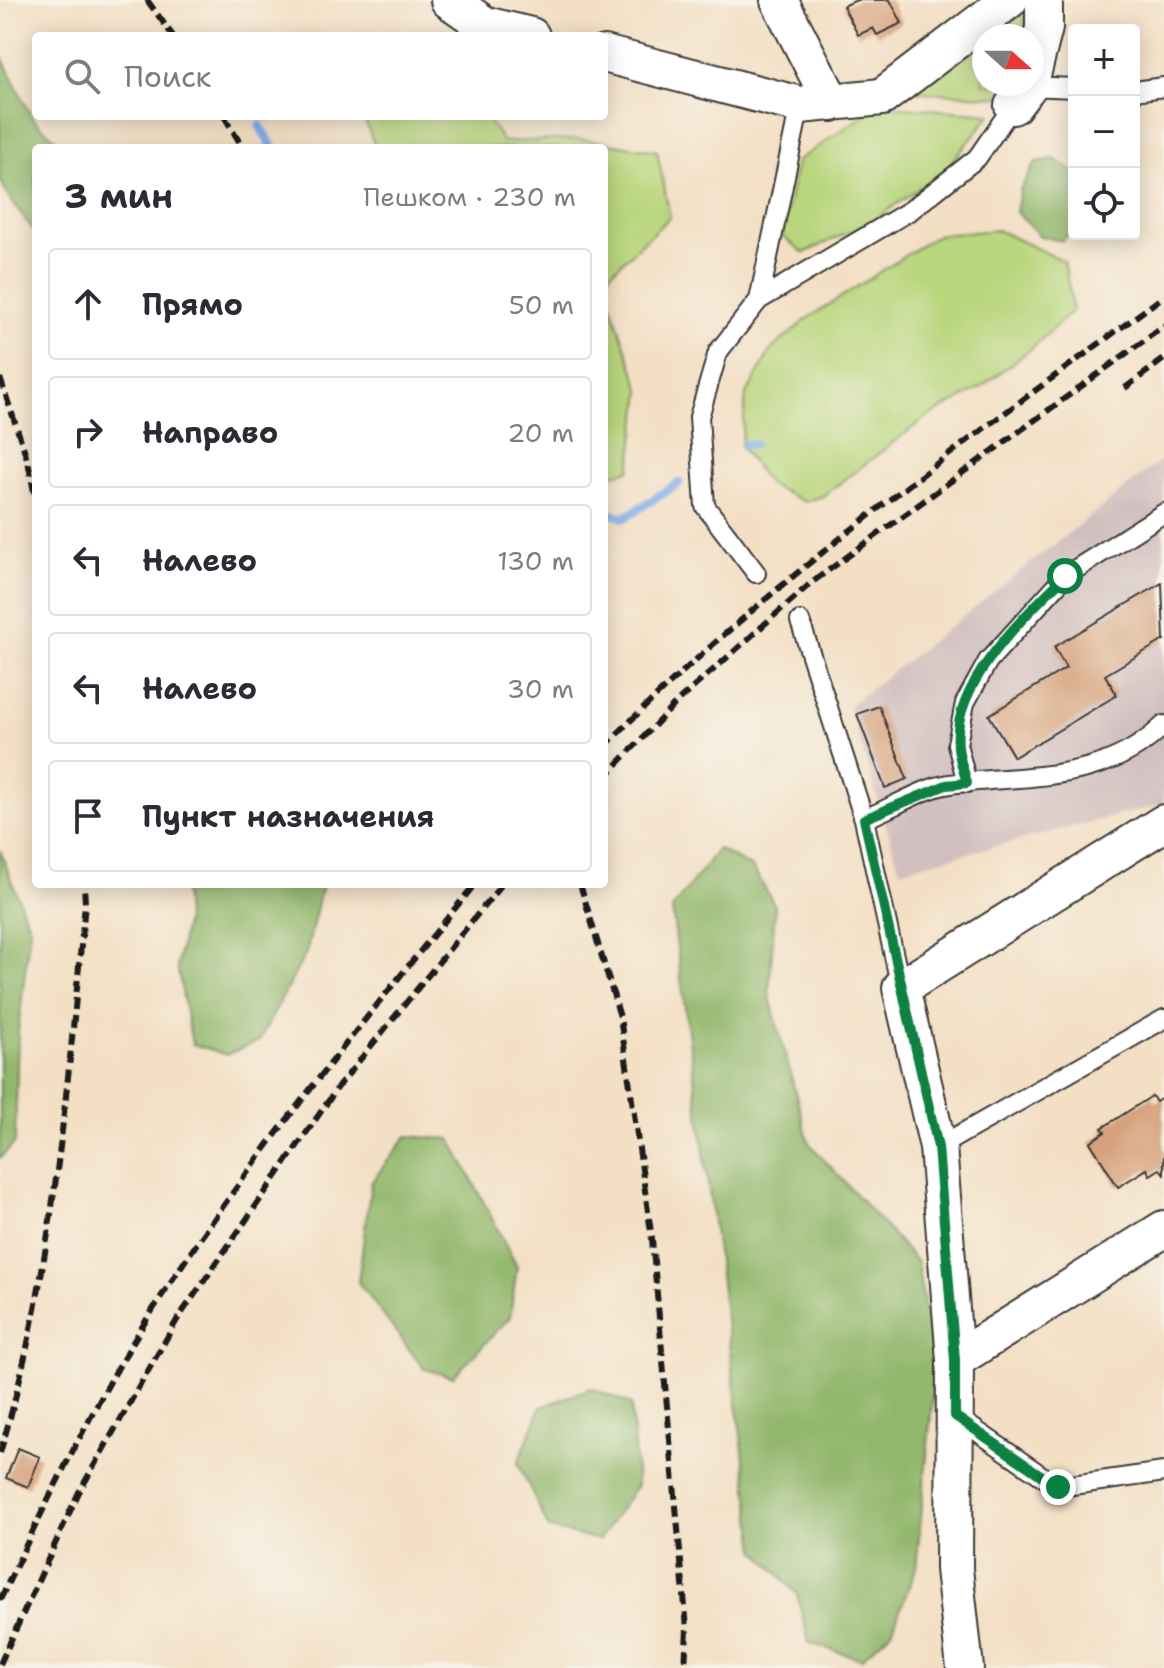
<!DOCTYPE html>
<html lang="ru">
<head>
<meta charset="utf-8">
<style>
	body { margin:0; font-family:"Shantell Sans",sans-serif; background:#f7f7f7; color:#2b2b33 }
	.controls { position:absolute; right:24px; top:24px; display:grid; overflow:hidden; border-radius:8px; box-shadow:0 4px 20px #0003 }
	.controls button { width:72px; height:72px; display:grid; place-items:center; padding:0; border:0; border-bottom:2px solid #e1e1e2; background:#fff; color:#2b2b33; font:40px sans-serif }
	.compass { position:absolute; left:972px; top:24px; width:72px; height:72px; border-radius:50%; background:#fff; box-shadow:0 4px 20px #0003; rotate:111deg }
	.stop { position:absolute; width:24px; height:24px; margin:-18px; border:6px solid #0b8043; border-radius:50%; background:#fff }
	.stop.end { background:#0b8043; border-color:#fff; box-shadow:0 2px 8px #0008 }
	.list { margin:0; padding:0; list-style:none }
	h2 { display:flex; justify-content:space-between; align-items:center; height:104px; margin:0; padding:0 32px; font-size:34px }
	h2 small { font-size:26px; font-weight:400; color:#7c7c81 }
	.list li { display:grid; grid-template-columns:52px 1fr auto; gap:24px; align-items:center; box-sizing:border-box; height:112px; margin:0 16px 16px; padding:0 16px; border:2px solid #e1e1e2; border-radius:8px }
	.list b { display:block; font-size:30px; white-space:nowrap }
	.list em { font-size:26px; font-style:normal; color:#7c7c81 }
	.icon { flex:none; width:44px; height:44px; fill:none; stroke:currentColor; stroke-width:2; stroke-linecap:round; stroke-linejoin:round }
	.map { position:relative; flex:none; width:1164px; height:1668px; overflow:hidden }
	.search { position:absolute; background:#fff; box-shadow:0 4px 20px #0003; left:32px; top:32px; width:576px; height:88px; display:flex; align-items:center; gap:20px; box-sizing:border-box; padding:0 28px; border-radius:8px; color:#7c7c81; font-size:30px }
	.panel { position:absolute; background:#fff; box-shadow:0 4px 20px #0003; left:32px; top:144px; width:576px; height:744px; border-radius:8px }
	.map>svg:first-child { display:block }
</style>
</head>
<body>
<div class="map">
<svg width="1164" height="1668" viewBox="0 0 1164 1668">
	<rect width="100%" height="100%" fill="#f7f3e8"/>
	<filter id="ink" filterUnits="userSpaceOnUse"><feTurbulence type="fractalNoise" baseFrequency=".0125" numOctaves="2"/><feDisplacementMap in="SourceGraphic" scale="16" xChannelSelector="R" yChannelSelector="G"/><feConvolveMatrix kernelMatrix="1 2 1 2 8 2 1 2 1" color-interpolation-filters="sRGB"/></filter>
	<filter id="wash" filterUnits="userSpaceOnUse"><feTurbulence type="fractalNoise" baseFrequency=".006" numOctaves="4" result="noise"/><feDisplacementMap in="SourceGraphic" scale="32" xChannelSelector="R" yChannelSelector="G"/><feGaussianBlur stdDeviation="1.8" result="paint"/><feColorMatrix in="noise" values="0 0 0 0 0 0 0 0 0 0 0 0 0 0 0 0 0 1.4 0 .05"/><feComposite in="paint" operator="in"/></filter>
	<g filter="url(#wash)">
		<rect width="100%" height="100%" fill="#f3dfc4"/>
		<path fill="#d1bfbf" d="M1164,458V804L900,870L849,706Z"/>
		<path fill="#b9d67d" stroke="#6a794c" stroke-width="2" d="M1026,11L1023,36H988Z
			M984,39V84H1009L1001,97L905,91Z
			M879,105L991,114L947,168L873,221L804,253L782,236L797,161Z
			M363,116H485L503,142L583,139L657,151L670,217L604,279V148H376Z
			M997,230L1064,261L1073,310L1032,348L980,388L924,419L823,496L805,502L769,485L741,447L746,395L771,350L807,319L937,235Z
			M604,284L641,392L630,470L604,476Z"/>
		<path fill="#92b76c" stroke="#576a44" stroke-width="2" d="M0,53L32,118L59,142V148H36V234L8,196L0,179Z
			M1055,159L1074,173V227L1062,241L1040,236L1016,212L1020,190L1036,162Z
			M718,849L753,868L775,906L769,994L809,1143L917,1262L935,1372L916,1568L892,1631L861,1659L809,1643L797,1594L756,1550L672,909Z
			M0,850L30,929L18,1032L15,1143L0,1158Z
			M183,884H322L307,951L259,1041L227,1055L192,1044L177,966L186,917Z
			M407,1136L451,1139L517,1267L510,1317L453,1377L424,1369L358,1282L371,1183Z
			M591,1388L631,1404L637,1485L599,1540L549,1529L518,1463L541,1407Z"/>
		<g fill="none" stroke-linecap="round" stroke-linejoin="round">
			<path stroke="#7faee9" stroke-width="9" d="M260,126L273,148
				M745,445L754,444
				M604,510L624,518L679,483"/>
		</g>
		<g id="blocks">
			<path fill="#d6a17b" d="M857,0H890L902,23L877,35L873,28L858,35L843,6Z
				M1162,583L1164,640L1105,675L1117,695L1014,757L989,715L1066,668L1054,647Z
				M879,706L907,779L885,788L857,714Z
				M1152,1096L1156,1102L1164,1097V1174L1160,1169L1150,1175L1147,1169L1118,1187L1090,1142L1105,1132L1102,1128Z
				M18,1448L40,1457L28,1487L6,1478Z"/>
		</g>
	</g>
	<g filter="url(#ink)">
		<use href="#blocks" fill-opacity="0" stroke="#3c3935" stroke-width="2"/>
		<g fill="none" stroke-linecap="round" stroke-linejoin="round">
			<g stroke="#3c3935" stroke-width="22">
				<path id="lane" d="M1029,86L1074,88
					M1134,91L1164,87
					M759,300L800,105
					M756,573L705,506L699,417L718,352L759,300L911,210L977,158L1013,106
					M800,621L864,819L901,988
					M967,783L957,744L965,703L988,661L1065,576L1164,513
					M864,819C891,809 922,788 950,784C1026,774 1104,784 1164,725
					M938,1147L1164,1019
					M955,1416L1058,1487L1164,1472"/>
			</g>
			<g stroke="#3c3935" stroke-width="40">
				<path id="street" d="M449,0L485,25L531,36
					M779,0L832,103
					M604,54L800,105L882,97L1009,0
					M1032,75L1044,28V0
					M1013,106L1030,84
					M955,1360L1164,1229
					M965,1668L954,1569L955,1360L938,1147L901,988L1164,823"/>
			</g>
			<use href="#lane" stroke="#fff" stroke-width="18"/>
			<use href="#street" stroke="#fff" stroke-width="36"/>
			<path stroke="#1c1c1c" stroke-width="6" stroke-dasharray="12 6" stroke-linecap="butt" d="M147,0L173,36
				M224,116L243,148
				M0,378L28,461L36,502
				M1125,388L1164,359
				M604,747C774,576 970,439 1164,296
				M604,778L677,702L811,583L1164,326
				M580,884L620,1017L652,1239L687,1629L685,1668
				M0,1453C53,1275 67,1088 85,904L84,884
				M0,1600C48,1498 98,1395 159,1300C254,1154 365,1019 475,884
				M0,1664L78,1494L177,1320L338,1087L502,884"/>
		</g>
	</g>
	<g fill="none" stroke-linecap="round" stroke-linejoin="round" filter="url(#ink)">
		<path stroke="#0b8043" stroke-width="10" d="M1058,1487L955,1416V1360L938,1147L864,819L946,785L967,783C964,771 959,759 958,747C951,684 1025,616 1065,576"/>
	</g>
</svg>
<div class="controls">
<button>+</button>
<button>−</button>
<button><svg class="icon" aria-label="locate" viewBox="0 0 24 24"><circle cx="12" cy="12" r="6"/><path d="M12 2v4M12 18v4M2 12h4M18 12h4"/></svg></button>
</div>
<svg class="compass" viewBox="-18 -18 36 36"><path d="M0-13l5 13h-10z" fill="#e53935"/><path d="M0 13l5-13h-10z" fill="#7c7c81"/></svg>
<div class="stop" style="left:1065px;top:576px"></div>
<div class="stop end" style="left:1058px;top:1487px"></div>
<div class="search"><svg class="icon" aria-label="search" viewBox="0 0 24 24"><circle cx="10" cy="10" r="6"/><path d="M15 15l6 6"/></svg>Поиск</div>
<section class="panel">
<h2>3 мин<small>Пешком · 230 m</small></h2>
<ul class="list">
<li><svg class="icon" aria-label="ahead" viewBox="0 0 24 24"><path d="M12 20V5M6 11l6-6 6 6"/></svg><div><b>Прямо</b></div><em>50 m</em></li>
<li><svg class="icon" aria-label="right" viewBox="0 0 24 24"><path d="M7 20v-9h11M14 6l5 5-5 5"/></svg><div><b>Направо</b></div><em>20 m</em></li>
<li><svg class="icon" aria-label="left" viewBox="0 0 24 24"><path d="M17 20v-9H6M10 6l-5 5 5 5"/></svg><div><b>Налево</b></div><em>130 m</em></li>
<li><svg class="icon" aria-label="left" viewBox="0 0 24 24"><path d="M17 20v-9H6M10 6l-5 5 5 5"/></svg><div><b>Налево</b></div><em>30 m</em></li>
<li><svg class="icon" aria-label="arrive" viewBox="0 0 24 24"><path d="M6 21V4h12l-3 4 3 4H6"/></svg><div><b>Пункт назначения</b></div></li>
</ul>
</section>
</div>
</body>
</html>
